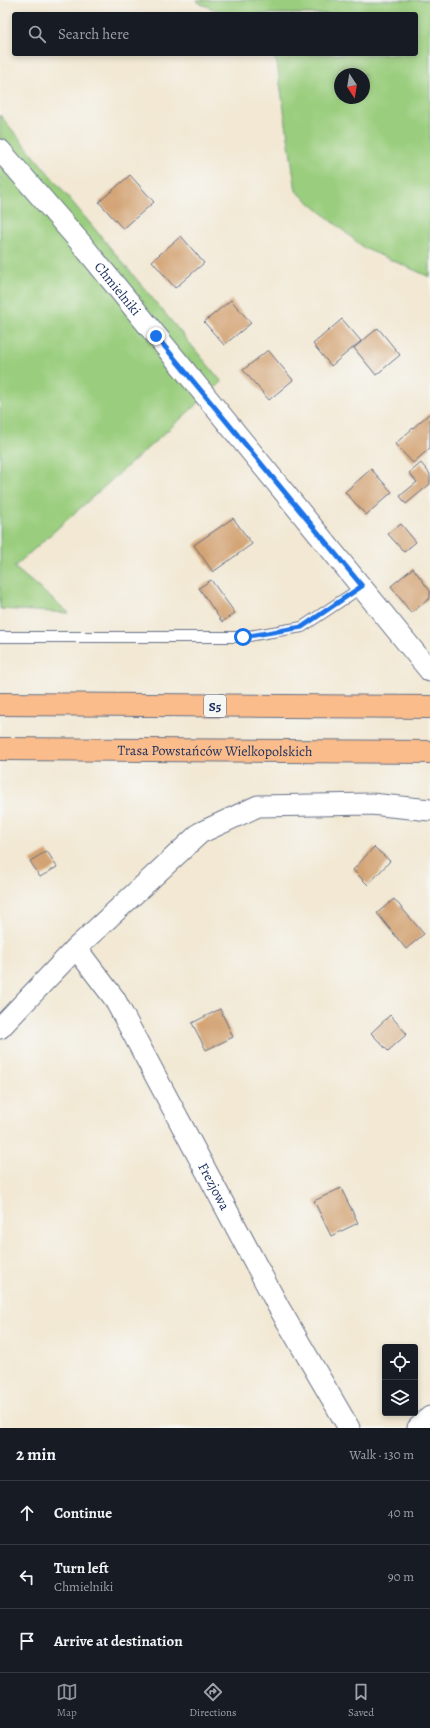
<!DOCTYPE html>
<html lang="en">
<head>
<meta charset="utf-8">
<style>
	body { margin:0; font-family:Alegreya,serif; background:#242831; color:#f1f3f6 }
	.controls { position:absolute; right:12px; bottom:12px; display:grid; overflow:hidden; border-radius:4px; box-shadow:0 2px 6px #0003 }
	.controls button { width:36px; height:36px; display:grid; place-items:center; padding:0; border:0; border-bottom:1px solid #363941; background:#171b24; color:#f1f3f6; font:20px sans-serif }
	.compass { position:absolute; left:334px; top:68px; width:36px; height:36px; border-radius:50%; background:#171b24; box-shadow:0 2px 6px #0003; rotate:168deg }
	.stop { position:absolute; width:12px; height:12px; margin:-9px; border:3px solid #1a73e8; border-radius:50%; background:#fff }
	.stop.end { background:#1a73e8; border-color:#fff; box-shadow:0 1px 4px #0008 }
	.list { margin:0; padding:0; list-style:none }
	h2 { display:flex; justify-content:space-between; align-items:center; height:52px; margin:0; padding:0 16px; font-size:17px }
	h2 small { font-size:13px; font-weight:400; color:#9ea1a6 }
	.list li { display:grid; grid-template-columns:26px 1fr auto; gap:12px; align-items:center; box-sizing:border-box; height:64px; padding:0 16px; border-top:1px solid #363941 }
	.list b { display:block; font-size:15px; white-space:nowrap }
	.list p { margin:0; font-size:13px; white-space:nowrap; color:#9ea1a6 }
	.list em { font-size:13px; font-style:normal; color:#9ea1a6 }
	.icon { flex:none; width:22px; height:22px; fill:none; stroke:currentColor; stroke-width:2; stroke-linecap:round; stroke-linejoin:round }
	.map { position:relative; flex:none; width:430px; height:1428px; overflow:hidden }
	.search { position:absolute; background:#171b24; box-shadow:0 2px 6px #0003; left:12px; right:12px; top:12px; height:44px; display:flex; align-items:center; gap:10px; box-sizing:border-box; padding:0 14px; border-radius:4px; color:#9ea1a6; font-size:15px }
	.sheet { height:244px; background:#171b24 }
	nav { display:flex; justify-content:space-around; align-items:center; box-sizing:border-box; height:56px; border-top:1px solid #363941; background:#171b24; font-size:11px; color:#9ea1a6 }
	nav a { display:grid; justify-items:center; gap:2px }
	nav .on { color:#8c9099 }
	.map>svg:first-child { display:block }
</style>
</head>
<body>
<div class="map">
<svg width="430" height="1428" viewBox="0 0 430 1428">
	<rect width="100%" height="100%" fill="#f6f6f2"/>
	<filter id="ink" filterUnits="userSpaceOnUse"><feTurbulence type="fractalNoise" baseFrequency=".025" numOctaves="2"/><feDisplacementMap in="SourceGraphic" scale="8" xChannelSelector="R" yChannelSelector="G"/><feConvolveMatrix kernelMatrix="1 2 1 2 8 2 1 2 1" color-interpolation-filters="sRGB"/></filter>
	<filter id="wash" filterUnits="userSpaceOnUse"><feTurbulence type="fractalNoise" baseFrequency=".012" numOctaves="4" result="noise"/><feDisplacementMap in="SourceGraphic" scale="16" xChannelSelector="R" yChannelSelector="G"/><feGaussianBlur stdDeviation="0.9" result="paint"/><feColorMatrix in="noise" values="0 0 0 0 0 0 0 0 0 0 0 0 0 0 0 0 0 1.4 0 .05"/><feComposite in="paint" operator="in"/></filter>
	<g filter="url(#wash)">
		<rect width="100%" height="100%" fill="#f2e8d3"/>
		<path fill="#9acd7d" stroke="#5a7e6e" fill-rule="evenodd" d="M196,0H430V277L364,248L296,191L277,63L272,54H416V14H225L201,4ZM340,74H364V98H340Z
			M0,115L222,382L14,567L69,613L0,609Z"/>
		<g id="blocks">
			<path fill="#d3a373" d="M130,175L154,202L123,229L99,202Z
				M181,236L204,263L175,288L152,261Z
				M231,300L251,323L224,345L204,322Z
				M342,319L361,341L331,366L313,344Z
				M378,328L400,355L376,375L354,348Z
				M268,350L293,380L269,400L243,370Z
				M430,413V448L413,463L395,444Z
				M421,463L430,474V484L406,504L400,496L417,482L409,473Z
				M371,469L392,492L366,515L345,492Z
				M233,518L252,544L213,572L194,545Z
				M401,524L416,542L404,552L388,534Z
				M413,568L430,591V598L411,613L391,586Z
				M211,580L235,613L222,622L199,588Z
				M374,847L390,861L368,885L353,870Z
				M47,851L57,867L40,877L30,861Z
				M394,899L424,934L406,949L377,913Z
				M220,1009L233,1037L206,1050L192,1023Z
				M390,1015L407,1034L388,1051L371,1033Z
				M341,1188L358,1223L331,1236L314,1201Z"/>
		</g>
	</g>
	<g filter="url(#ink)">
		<use href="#blocks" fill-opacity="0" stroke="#667087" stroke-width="1"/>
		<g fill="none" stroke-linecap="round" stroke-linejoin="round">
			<g stroke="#667087" stroke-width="12">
				<path id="lane" d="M0,637H243L302,627L362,587"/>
			</g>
			<g stroke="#667087" stroke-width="23">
				<g id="street">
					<path id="s1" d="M0,150L80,242L430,671"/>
					<path id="s2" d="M76,948L114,998L278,1306L349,1428"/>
					<path d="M0,1028L76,948L200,833L258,806L371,804L430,810"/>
					<path d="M418,1428L430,1417"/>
				</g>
			</g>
			<g stroke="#667087" stroke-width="24">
				<g id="highway">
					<path d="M0,704L430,707"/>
					<path id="s3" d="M0,749L430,752"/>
				</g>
			</g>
			<use href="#lane" stroke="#fff" stroke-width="10"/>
			<use href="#street" stroke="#fff" stroke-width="21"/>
			<use href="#highway" stroke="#fabc8b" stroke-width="22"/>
		</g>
	</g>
	<g fill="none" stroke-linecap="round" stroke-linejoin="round" filter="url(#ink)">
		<path stroke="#1a73e8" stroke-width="5" d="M156,336L362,586L302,627L243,637"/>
	</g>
	<g text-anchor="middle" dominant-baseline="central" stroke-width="3" stroke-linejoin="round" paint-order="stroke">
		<rect fill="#f6f6f2" stroke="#5d6b8a" stroke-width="1" x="204" y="695" width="22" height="22" rx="3"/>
		<g font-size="13" font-weight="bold" fill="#1b2f5e">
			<text x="215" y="706">S5</text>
		</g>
		<g font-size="14" fill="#1b2f5e" stroke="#f6f6f2">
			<text stroke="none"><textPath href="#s1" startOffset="182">Chmielniki</textPath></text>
			<text stroke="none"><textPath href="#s3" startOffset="215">Trasa Powstańców Wielkopolskich</textPath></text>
			<text stroke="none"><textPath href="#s2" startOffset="276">Frezjowa</textPath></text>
		</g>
	</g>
</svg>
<div class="controls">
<button><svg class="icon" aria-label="locate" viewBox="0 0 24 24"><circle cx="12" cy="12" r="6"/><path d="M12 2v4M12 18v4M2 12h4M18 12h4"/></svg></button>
<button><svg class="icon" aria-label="layers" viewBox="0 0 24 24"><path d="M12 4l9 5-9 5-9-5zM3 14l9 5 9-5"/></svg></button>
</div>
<svg class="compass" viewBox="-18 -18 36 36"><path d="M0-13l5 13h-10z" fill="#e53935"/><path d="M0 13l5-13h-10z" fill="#9ea1a6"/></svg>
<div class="stop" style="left:243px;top:637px"></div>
<div class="stop end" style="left:156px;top:336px"></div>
<div class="search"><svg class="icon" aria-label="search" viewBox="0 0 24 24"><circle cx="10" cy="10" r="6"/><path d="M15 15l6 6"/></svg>Search here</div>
</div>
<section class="sheet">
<h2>2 min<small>Walk · 130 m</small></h2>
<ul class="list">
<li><svg class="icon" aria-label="ahead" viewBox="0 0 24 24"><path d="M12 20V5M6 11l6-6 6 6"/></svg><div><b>Continue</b></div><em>40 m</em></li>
<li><svg class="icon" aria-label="left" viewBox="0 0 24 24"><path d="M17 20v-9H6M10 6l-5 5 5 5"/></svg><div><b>Turn left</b><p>Chmielniki</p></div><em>90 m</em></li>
<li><svg class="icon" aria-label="arrive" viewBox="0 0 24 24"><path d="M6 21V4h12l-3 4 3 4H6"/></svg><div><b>Arrive at destination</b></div></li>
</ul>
</section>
<nav>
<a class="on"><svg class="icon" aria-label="map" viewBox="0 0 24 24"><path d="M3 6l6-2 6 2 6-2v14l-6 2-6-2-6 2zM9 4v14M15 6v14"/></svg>Map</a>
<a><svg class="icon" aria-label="directions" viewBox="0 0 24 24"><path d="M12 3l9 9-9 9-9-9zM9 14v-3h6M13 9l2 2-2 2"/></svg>Directions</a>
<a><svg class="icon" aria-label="saved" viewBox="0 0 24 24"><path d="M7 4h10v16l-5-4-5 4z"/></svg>Saved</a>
</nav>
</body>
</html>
